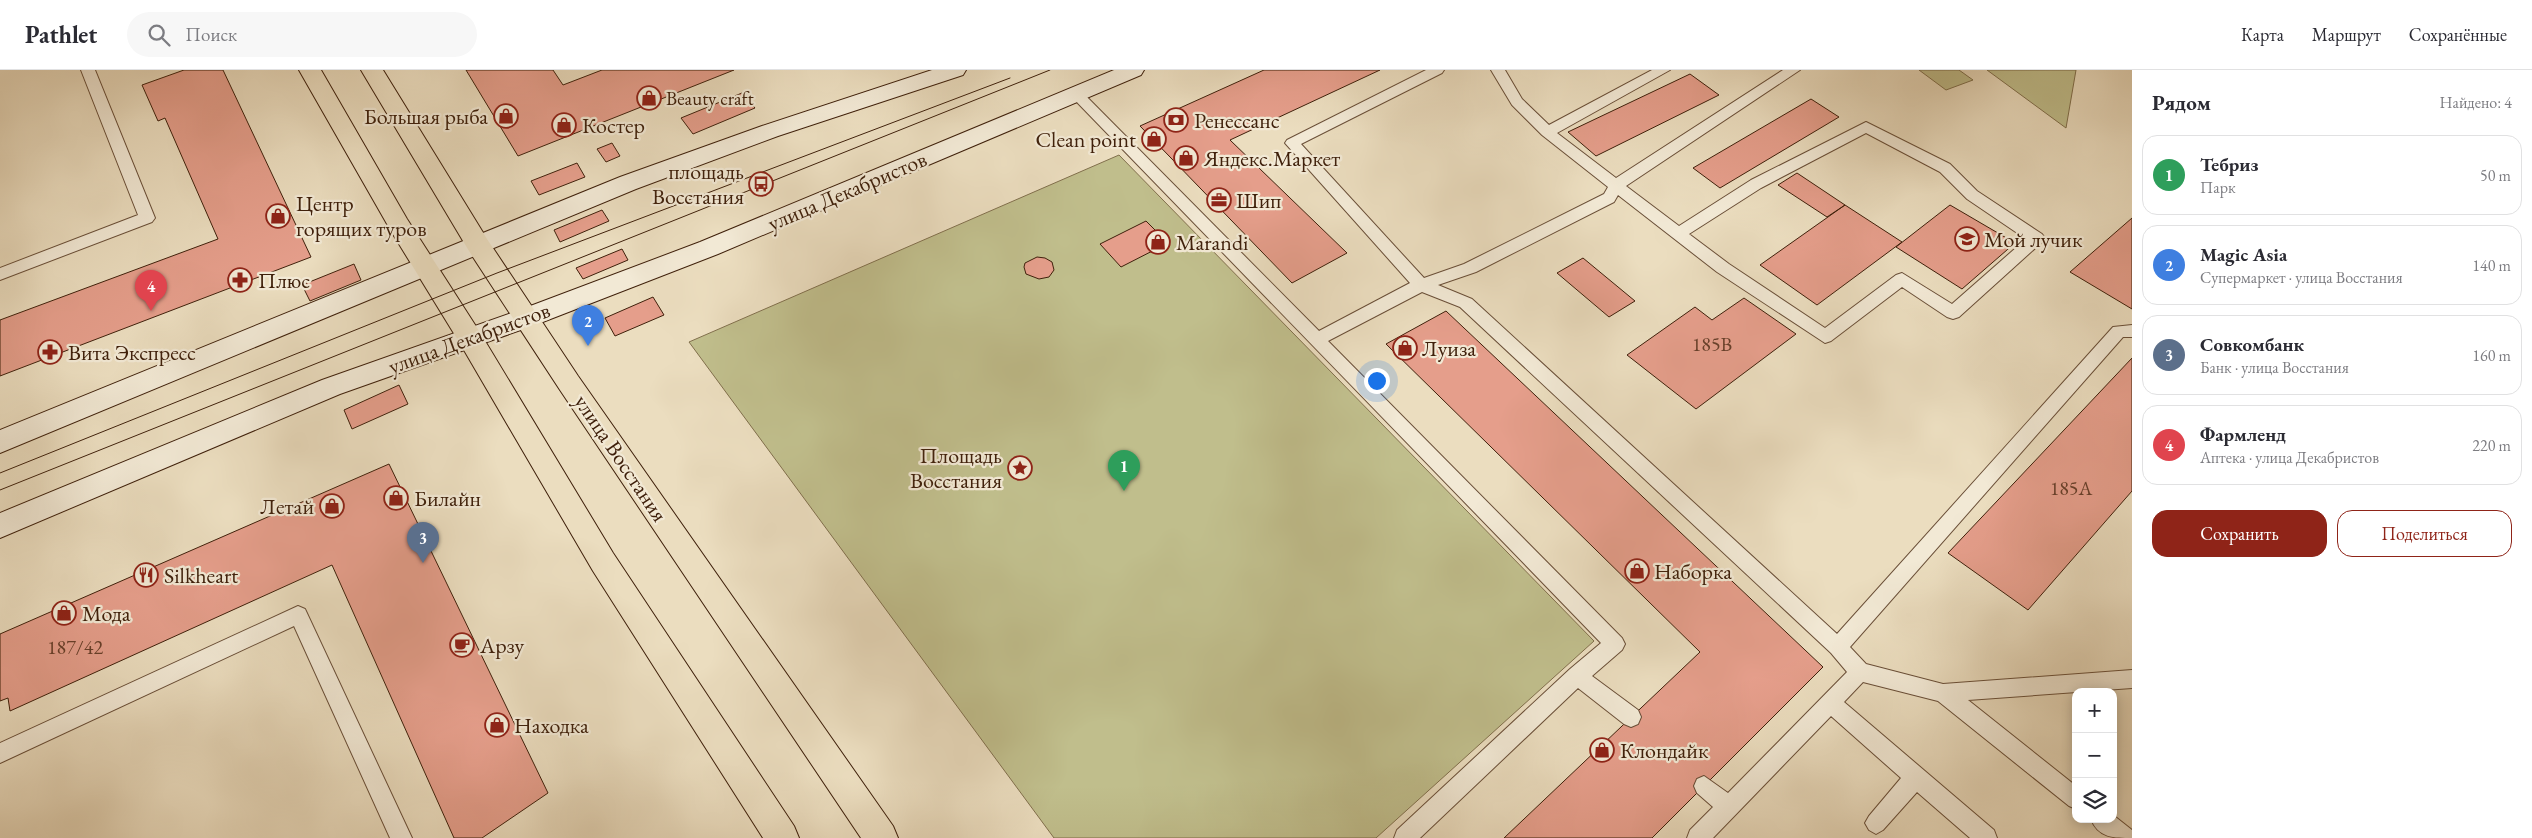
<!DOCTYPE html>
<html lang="ru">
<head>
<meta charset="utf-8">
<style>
	body { margin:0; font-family:"EB Garamond",serif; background:#f7f7f7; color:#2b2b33 }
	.controls { position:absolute; right:15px; bottom:15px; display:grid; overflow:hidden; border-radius:10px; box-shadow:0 2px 12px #0003 }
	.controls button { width:45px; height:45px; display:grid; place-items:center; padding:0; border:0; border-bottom:1px solid #e1e1e2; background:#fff; color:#2b2b33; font:25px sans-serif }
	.you { position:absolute; left:1376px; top:310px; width:18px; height:18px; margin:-12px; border:4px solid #fff; border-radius:50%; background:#1a73e8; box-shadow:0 0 0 8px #1a73e833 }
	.badge { display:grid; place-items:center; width:32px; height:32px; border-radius:50%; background:#8f2418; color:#fff; font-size:16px; font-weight:700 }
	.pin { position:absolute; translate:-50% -41px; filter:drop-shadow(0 1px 2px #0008) }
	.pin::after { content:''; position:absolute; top:26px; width:18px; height:15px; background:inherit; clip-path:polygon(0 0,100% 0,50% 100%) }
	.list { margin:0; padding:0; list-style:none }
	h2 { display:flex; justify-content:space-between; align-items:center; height:65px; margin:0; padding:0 20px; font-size:21px }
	h2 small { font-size:16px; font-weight:400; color:#7c7c81 }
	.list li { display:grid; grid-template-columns:32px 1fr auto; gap:15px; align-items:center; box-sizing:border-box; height:80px; margin:0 10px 10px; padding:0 10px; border:1px solid #e1e1e2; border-radius:15px }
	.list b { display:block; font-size:19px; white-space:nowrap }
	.list p { margin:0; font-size:16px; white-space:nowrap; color:#7c7c81 }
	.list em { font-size:16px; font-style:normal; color:#7c7c81 }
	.actions { display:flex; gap:10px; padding:15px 20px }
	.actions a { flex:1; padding:11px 0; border:1px solid #8f2418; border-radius:15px; text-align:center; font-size:18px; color:#8f2418 }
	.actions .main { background:#8f2418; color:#fff }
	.icon { flex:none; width:28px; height:28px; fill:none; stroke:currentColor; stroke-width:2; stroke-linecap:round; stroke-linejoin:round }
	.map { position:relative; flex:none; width:2132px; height:768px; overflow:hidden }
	header { display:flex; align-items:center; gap:30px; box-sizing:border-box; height:70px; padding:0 25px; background:#fff; border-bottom:1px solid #e1e1e2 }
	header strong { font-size:24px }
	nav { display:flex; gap:28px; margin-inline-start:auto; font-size:18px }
	.search { width:350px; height:45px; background:#f7f7f7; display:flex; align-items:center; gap:12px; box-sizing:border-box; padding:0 18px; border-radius:28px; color:#7c7c81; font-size:19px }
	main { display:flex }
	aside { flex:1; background:#fff }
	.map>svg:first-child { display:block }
</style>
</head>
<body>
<header>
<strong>Pathlet</strong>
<div class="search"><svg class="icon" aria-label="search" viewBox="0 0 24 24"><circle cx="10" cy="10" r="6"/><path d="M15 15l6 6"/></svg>Поиск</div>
<nav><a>Карта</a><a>Маршрут</a><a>Сохранённые</a></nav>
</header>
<main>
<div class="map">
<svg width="2132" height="768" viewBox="0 0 2132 768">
	<rect width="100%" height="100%" fill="#ebddbf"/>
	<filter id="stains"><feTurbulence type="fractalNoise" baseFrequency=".004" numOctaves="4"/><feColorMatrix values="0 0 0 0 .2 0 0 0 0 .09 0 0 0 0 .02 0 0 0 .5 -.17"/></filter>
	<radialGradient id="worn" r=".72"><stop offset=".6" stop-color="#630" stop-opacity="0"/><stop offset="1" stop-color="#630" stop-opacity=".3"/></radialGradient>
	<path fill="#c0be8c" stroke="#806f4c" d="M1919,0H1959L1973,10L1946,20Z
		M1987,0H2076L2066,58Z
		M1119,85L1594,571L1376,768H1054L689,272Z"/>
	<path fill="#e59e8b" stroke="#3f200b" d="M184,0H223L311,187L0,306V250L218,169L165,48L158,51L142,15Z
		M466,0H553L563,15L602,0H734L518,86Z
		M1264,0H1380L1230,70L1347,183L1292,213L1140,56Z
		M1690,4L1719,25L1596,86L1568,62Z
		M742,23L755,38L693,64L681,48Z
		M1811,29L1839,47L1720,118L1693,98Z
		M612,73L620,86L606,92L597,79Z
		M577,93L585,107L539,125L531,111Z
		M1797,103L1845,135L1827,147L1778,115Z
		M1845,135L1902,172L1817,235L1760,195Z
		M1950,135L2015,173L1962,219L1896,177Z
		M602,140L609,151L560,172L554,160Z
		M2132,148V239L2070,202Z
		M1146,151L1168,173L1121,197L1100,174Z
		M622,179L628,190L583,209L576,198Z
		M1037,187L1045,188L1052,192L1054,200L1049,207L1039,209L1026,204L1024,197L1025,193Z
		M1583,188L1635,231L1609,247L1557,203Z
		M354,194L361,210L310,231L302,215Z
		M653,227L664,245L615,266L605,248Z
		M1744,228L1796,264L1696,339L1627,285L1695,237L1712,250Z
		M1446,241L1823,597L1652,768H1504L1700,582L1386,274Z
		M2132,288V421L2028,540L1948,483Z
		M399,315L408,334L352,359L344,340Z
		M389,394L548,723L482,768H454L332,495L10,641L8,628L0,631V564Z"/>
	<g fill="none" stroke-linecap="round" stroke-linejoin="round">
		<g stroke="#6a4f38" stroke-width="2">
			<path id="lane" d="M81,0H95L155,148L152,152L0,210V198L138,145Z
				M1426,0H1444L1442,3L1301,74L1424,208L1464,194L1604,124L1608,117L1542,65L1512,35L1491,0H1505L1522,29L1549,55L1652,0H1670L1557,63L1616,108L1783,0H1800L1626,116L1679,156L1751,110L1866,52L1950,94L1977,121L2042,164L2045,168L2042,172L1959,247L1953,249L1947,247L1902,217L1831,271L1825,273L1717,202L1618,125L1614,132L1476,202L1438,215L1472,229L1837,564L2113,257L2132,255V267H2123L1850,577L1866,594L1943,614L2132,600V618L1968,630L2076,716V739L2069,736L1938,631L1863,612L1844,632L1994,760L1997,768H1970L1917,722L1883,760L1876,764L1869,760L1865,753L1869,746L1901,708L1831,646L1713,768H1687L1690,760L1713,737L1697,723L1694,716L1697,709L1704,706L1728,723L1847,602L1831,583L1460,237L1422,222L1328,271L1622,568L1625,574L1622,580L1592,606L1638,640L1641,647L1638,654L1631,657L1624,654L1578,618L1420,768H1394L1397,760L1570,599L1601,573L1069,24L1071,21H1081L1319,261L1410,213L1285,73L1287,70ZM1866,63L1940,102L1967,129L2026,169L1952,234L1902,203L1896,205L1825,258L1729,194L1689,164L1761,118Z
				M298,536L305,539L412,768H390L294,556L0,693V673Z
				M2113,745L2132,760V768C2114,768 2098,768 2091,749H2113Z"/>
		</g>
		<g stroke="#3f200b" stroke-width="2">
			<path id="secondary" d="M932,0H966L963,5L778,66L636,119L0,383V360L620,107L762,56Z
				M1114,0H1144L1141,5L718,184L535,255L340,324L0,468V443L322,310L517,241L700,172Z"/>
		</g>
		<g stroke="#3f200b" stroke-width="2">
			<path id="primary" d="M299,0H321L407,149L479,261L613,483L794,756L799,768H763L593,501L461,275L391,161Z
				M361,0H383L487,169L578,306L893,756L898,768H861L560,320L469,181Z"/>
		</g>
		<use href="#lane" fill="#f2e9d5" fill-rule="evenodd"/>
		<use href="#secondary" fill="#f2e9d5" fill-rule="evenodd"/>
		<use href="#primary" fill="#ebddbf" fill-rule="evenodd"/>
		<path stroke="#3f200b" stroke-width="1" d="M0,403L497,203L1010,8
			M0,420L1050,0"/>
	</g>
	<defs>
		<g id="shop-ring" transform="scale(1.25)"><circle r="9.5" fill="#f2e9d5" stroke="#8f2418" stroke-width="1.5"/><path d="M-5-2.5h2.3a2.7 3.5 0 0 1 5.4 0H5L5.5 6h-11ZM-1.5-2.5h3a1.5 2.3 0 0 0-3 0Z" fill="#8f2418"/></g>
		<g id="bank-ring" transform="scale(1.25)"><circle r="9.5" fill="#f2e9d5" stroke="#8f2418" stroke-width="1.5"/><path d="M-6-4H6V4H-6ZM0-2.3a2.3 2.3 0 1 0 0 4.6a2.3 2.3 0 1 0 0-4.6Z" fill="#8f2418"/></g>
		<g id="bus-ring" transform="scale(1.25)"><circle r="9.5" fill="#f2e9d5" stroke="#8f2418" stroke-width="1.5"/><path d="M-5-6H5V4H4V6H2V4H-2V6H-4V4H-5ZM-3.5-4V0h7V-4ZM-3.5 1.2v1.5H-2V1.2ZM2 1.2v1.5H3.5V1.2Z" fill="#8f2418"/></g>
		<g id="office-ring" transform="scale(1.25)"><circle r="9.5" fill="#f2e9d5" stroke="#8f2418" stroke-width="1.5"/><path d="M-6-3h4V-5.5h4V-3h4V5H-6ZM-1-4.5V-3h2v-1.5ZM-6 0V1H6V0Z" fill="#8f2418"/></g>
		<g id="school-ring" transform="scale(1.25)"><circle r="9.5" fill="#f2e9d5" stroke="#8f2418" stroke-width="1.5"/><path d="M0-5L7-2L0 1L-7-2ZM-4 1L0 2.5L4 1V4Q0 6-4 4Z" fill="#8f2418"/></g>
		<g id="pharmacy-ring" transform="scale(1.25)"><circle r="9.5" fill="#f2e9d5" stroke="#8f2418" stroke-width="1.5"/><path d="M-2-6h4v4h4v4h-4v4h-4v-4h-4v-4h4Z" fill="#8f2418"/></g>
		<g id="sight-ring" transform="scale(1.25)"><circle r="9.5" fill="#f2e9d5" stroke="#8f2418" stroke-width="1.5"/><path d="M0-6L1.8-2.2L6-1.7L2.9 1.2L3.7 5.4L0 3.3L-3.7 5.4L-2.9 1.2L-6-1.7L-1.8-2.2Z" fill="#8f2418"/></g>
		<g id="restaurant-ring" transform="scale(1.25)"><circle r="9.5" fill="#f2e9d5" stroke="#8f2418" stroke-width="1.5"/><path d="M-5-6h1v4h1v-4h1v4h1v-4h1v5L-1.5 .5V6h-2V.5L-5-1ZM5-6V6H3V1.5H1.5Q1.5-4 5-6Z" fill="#8f2418"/></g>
		<g id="cafe-ring" transform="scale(1.25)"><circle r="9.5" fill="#f2e9d5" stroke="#8f2418" stroke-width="1.5"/><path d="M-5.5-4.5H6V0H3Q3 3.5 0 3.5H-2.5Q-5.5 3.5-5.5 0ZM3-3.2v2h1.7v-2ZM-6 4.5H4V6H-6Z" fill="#8f2418"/></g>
	</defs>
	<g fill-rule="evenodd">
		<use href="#shop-ring" x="649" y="28"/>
		<use href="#shop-ring" x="506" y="46"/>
		<use href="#bank-ring" x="1176" y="50"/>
		<use href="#shop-ring" x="564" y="55"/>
		<use href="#shop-ring" x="1154" y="69"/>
		<use href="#shop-ring" x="1186" y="88"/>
		<use href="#bus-ring" x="761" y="114"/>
		<use href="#office-ring" x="1219" y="130"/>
		<use href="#shop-ring" x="278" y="146"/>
		<use href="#school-ring" x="1967" y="169"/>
		<use href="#shop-ring" x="1158" y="172"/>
		<use href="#pharmacy-ring" x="240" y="210"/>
		<use href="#shop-ring" x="1405" y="278"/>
		<use href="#pharmacy-ring" x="50" y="282"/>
		<use href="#sight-ring" x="1020" y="398"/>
		<use href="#shop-ring" x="396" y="428"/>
		<use href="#shop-ring" x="332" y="436"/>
		<use href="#shop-ring" x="1637" y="501"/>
		<use href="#restaurant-ring" x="146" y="505"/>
		<use href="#shop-ring" x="64" y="543"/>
		<use href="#cafe-ring" x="462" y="575"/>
		<use href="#shop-ring" x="497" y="655"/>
		<use href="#shop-ring" x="1602" y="680"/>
	</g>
	<g text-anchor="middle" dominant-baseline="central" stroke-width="4.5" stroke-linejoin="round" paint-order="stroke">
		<g font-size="19" fill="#3f200b" stroke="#f2e9d5" text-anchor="start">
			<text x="666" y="28">Beauty craft</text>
		</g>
		<g font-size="20" fill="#68402b">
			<text x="1712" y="274">185В</text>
			<text x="2071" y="418">185А</text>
			<text x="75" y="577">187/42</text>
		</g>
		<g font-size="22" fill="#3f200b" stroke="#f2e9d5" text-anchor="start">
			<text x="488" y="46" text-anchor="end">Большая рыба</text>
			<text x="1194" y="50">Ренессанс</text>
			<text x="582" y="55">Костер</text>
			<text x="1136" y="69" text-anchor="end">Clean point</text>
			<text x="1204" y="88">Яндекс.Маркет</text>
			<text x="744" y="101" text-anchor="end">площадь<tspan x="744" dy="25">Восстания</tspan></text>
			<text x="1236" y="130">Шип</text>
			<text x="296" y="133">Центр<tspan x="296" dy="25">горящих туров</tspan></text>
			<text x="1984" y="169">Мой лучик</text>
			<text x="1176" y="172">Marandi</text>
			<text x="258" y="210">Плюс</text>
			<text x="1422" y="278">Луиза</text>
			<text x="68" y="282">Вита Экспресс</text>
			<text x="1002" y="385" text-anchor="end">Площадь<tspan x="1002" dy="25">Восстания</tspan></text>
			<text x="414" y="428">Билайн</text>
			<text x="314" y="436" text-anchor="end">Летай</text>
			<text x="1654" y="501">Наборка</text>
			<text x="164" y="505">Silkheart</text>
			<text x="82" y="543">Мода</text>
			<text x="480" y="575">Арзу</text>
			<text x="514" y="655">Находка</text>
			<text x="1620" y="680">Клондайк</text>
		</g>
		<g font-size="22" fill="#3f200b" stroke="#f2e9d5">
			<text transform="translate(847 121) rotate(-23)">улица Декабристов</text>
			<text transform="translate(469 268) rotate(-20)">улица Декабристов</text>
			<text transform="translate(621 388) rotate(56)">улица Восстания</text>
		</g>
	</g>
	<rect width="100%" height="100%" filter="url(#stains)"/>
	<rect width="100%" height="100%" fill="url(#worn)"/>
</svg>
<div class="controls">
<button>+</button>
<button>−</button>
<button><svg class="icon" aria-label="layers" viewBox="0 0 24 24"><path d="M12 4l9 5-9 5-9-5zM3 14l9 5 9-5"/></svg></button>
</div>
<div class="you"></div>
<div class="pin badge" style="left:1124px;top:421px;background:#2e9e5b">1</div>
<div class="pin badge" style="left:588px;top:276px;background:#3f7fe0">2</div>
<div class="pin badge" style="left:423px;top:493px;background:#5c6f8a">3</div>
<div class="pin badge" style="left:151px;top:241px;background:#e0444e">4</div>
</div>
<aside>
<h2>Рядом<small>Найдено: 4</small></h2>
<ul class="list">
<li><span class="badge" style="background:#2e9e5b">1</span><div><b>Тебриз</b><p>Парк</p></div><em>50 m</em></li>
<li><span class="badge" style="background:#3f7fe0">2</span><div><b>Magic Asia</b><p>Супермаркет · улица Восстания</p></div><em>140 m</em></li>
<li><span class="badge" style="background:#5c6f8a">3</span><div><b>Совкомбанк</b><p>Банк · улица Восстания</p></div><em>160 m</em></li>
<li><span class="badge" style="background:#e0444e">4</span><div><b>Фармленд</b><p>Аптека · улица Декабристов</p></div><em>220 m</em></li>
</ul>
<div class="actions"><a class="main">Сохранить</a><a>Поделиться</a></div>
</aside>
</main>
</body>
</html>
